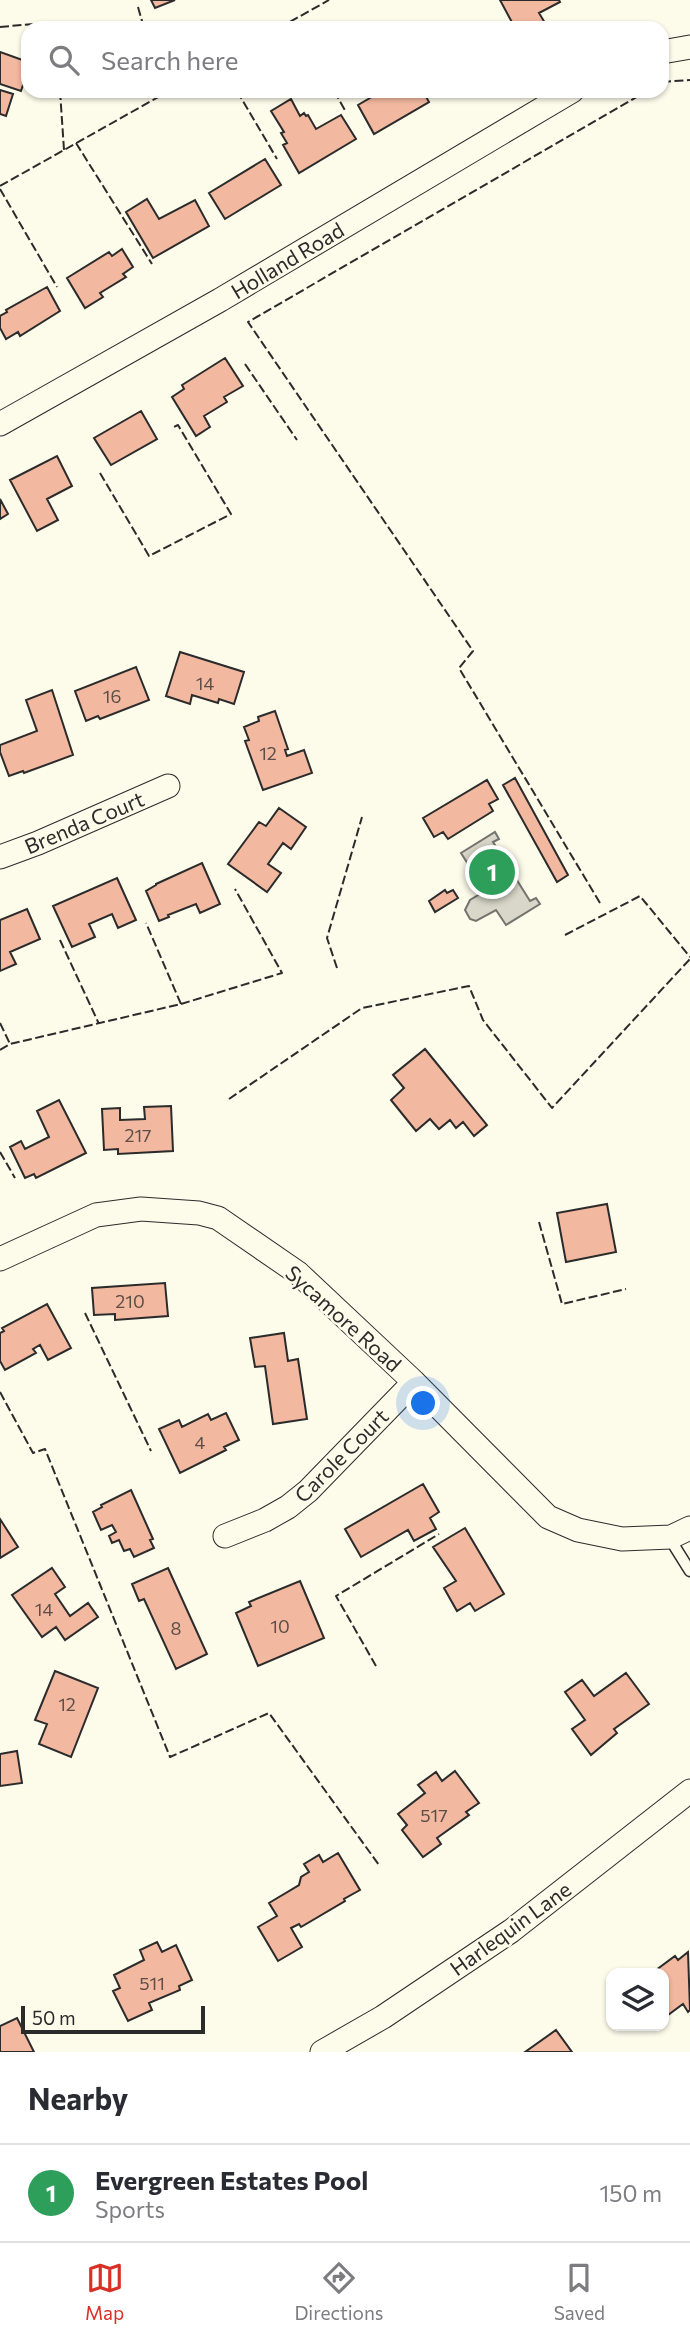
<!DOCTYPE html>
<html lang="en">
<head>
<meta charset="utf-8">
<style>
	body { margin:0; font-family:Commissioner,sans-serif; background:#f2f2f3; color:#2b2b33 }
	.controls { position:absolute; right:21px; bottom:21px; display:grid; overflow:hidden; border-radius:14px; box-shadow:0 2px 5px #0004 }
	.controls button { width:63px; height:63px; display:grid; place-items:center; padding:0; border:0; border-bottom:2px solid #e1e1e2; background:#fff; color:#2b2b33; font:35px sans-serif }
	.scale { position:absolute; left:21px; bottom:18px; width:184px; box-sizing:border-box; padding-left:7px; border:4px solid #2b2b2b; border-top:0; font-size:19px; line-height:24px; white-space:nowrap; color:#2b2b2b; -webkit-text-stroke:5px #fdfbea; paint-order:stroke }
	.you { position:absolute; left:424px; top:1404px; width:24px; height:24px; margin:-18px; border:5px solid #fff; border-radius:50%; background:#1a73e8; box-shadow:0 0 0 10px #1a73e833 }
	.badge { display:grid; place-items:center; width:46px; height:46px; border-radius:50%; background:#d93025; color:#fff; font-size:23px; font-weight:700 }
	.pin { position:absolute; translate:-50% -50%; border:4px solid #fff; box-shadow:0 2px 7px #0006 }
	.list { margin:0; padding:0; list-style:none }
	h2 { display:flex; justify-content:space-between; align-items:center; height:91px; margin:0; padding:0 28px; font-size:30px }
	h2 small { font-size:23px; font-weight:400; color:#7c7c81 }
	.list li { display:grid; grid-template-columns:46px 1fr auto; gap:21px; align-items:center; box-sizing:border-box; height:98px; padding:0 28px; border-top:2px solid #e1e1e2 }
	.list b { display:block; font-size:26px; white-space:nowrap }
	.list p { margin:0; font-size:23px; white-space:nowrap; color:#7c7c81 }
	.list em { font-size:23px; font-style:normal; color:#7c7c81 }
	.icon { flex:none; width:38px; height:38px; fill:none; stroke:currentColor; stroke-width:2; stroke-linecap:round; stroke-linejoin:round }
	.map { position:relative; flex:none; width:690px; height:2052px; overflow:hidden }
	.search { position:absolute; background:#fff; box-shadow:0 2px 5px #0004; left:21px; right:21px; top:21px; height:77px; display:flex; align-items:center; gap:18px; box-sizing:border-box; padding:0 24px; border-radius:21px; color:#7c7c81; font-size:26px }
	.sheet { height:189px; background:#fff }
	nav { display:flex; justify-content:space-around; align-items:center; box-sizing:border-box; height:98px; border-top:2px solid #e1e1e2; background:#fff; font-size:19px; color:#7c7c81 }
	nav a { display:grid; justify-items:center; gap:4px }
	nav .on { color:#d93025 }
	.map>svg:first-child { display:block }
</style>
</head>
<body>
<div class="map">
<svg width="690" height="2052" viewBox="0 0 690 2052">
	<rect width="100%" height="100%" fill="#fdfbea"/>
	<path fill="#d8d7c9" stroke="#74746e" stroke-width="2" d="M495,832L499,839L493,842L530,901L536,898L540,904L506,925L496,910L476,921L470,919L465,910L470,900L485,891L461,853Z"/>
	<path fill="#f2b8a0" stroke="#2b2b2b" stroke-width="2" d="M151,0H175L155,8Z
		M500,0H559L560,2L539,13L548,28H515Z
		M0,52L28,62V70L21,91L0,84Z
		M0,90L13,94L6,116L0,114Z
		M382,91H423L429,102L374,134L358,105Z
		M291,99L300,116L304,113L306,116L308,115L316,129L341,115L356,139L299,173L283,145L287,143L281,133L284,132L271,111Z
		M265,159L281,185L225,219L209,193Z
		M147,199L159,219L195,200L209,226L153,258L126,212Z
		M122,249L133,267L123,274L126,277L100,293L103,297L85,308L67,278L109,252L112,256Z
		M47,287L60,311L20,336L18,332L6,339L0,328V316L7,312L6,310Z
		M225,358L243,386L224,397L227,402L204,416L210,427L196,436L172,397L184,389L182,385Z
		M141,411L157,439L111,465L94,438Z
		M57,456L72,486L47,499L58,520L37,531L10,480Z
		M0,499L8,514L0,519Z
		M180,652L244,672L234,704L219,699L218,703L192,695L190,704L166,696Z
		M136,667L149,700L100,719L98,716L86,721L75,691Z
		M52,690L73,755L24,773L23,771L9,776L0,752V745L37,731L26,700Z
		M275,711L288,749L285,750L287,756L304,750L312,773L263,790L245,741L249,740L244,727L259,721L258,717Z
		M515,778L568,875L557,882L503,785Z
		M487,780L498,799L489,804L493,811L448,839L443,832L434,837L423,818Z
		M279,808L306,827L291,849L283,843L268,864L281,873L267,892L228,864L259,822L266,826Z
		M202,863L220,904L200,913L196,904L168,915L169,917L159,921L146,891L156,885V884Z
		M117,878L136,920L118,928L112,914L89,924L95,937L72,947L53,906Z
		M445,890L447,893L453,890L458,898L435,912L429,901Z
		M27,909L40,939L10,952L16,964L0,971V920Z
		M425,1049L487,1125L474,1136L463,1122L456,1128L450,1120L439,1129L430,1119L416,1131L391,1100L404,1088L393,1075Z
		M59,1100L86,1153L36,1178L34,1174L25,1178L10,1147L21,1141L25,1149L49,1137L37,1111Z
		M171,1106L173,1151L118,1154V1149L104,1150L102,1109L120,1108V1120L145,1119L144,1107Z
		M607,1204L616,1252L566,1262L557,1213Z
		M165,1283L168,1316L115,1320V1314L94,1315L92,1288Z
		M47,1304L71,1348L48,1360L40,1345L33,1349L36,1353L5,1370L0,1361V1333L4,1331L2,1328Z
		M284,1333L288,1361L298,1359L307,1419L273,1424L265,1366L255,1367L250,1338Z
		M226,1413L239,1440L224,1447L226,1450L180,1473L159,1429L179,1420L182,1427L208,1414L211,1420Z
		M423,1484L439,1512L430,1518L436,1529L414,1541L408,1530L361,1557L345,1529Z
		M131,1490L153,1539L150,1540L154,1548L134,1557L130,1549L124,1551L119,1540L112,1543L109,1536L116,1532L112,1525L101,1530L93,1512L102,1507L101,1505Z
		M0,1519L18,1547L0,1558Z
		M465,1528L504,1594L475,1611L470,1603L457,1611L444,1588L456,1581L433,1547Z
		M52,1568L65,1587L55,1594L70,1616L88,1603L98,1617L65,1640L56,1627L42,1637L12,1595Z
		M168,1568L207,1654L176,1669L144,1599L139,1601L132,1584Z
		M300,1581L324,1638L258,1666L236,1613L251,1606L249,1602Z
		M55,1671L98,1688L71,1757L39,1744L47,1724L35,1720Z
		M626,1673L649,1704L614,1729L617,1733L591,1755L572,1729L585,1720L565,1692L582,1680L594,1696Z
		M17,1751L22,1783L0,1786V1754Z
		M455,1771L479,1803L466,1812L469,1815L437,1838L441,1844L423,1857L402,1830L407,1825L398,1814L425,1793L418,1785L436,1772L442,1781Z
		M338,1853L360,1890L344,1899L345,1901L301,1927L299,1924L291,1928L302,1947L278,1961L258,1927L277,1916L269,1903L299,1885L301,1877L309,1872L304,1864L319,1855L323,1862Z
		M157,1942L162,1952L176,1945L192,1980L179,1986L180,1990L149,2003L152,2010L128,2021L113,1991L120,1988L114,1975L144,1960L140,1950Z
		M688,1952L690,2010L688,2012L683,2004L664,2018V1973H652L675,1956L678,1960Z
		M17,2018L34,2052H0V2026Z
		M556,2030L572,2052H525Z"/>
	<g fill="none" stroke-linecap="round" stroke-linejoin="round">
		<g stroke="#2b2b2b" stroke-width="13">
			<path id="service" d="M671,1537L675,1547L690,1571"/>
		</g>
		<g stroke="#2b2b2b" stroke-width="25">
			<path id="minor" d="M662,52L690,47
				M0,424L220,300L572,91
				M0,857L38,843L168,786
				M0,1259L96,1215L141,1209L199,1213L218,1218L298,1273L414,1382L548,1517L578,1530L622,1539L671,1537L690,1528
				M225,1536L265,1520L288,1507L308,1491L414,1382
				M322,2052L383,2017L511,1931L690,1791"/>
		</g>
		<use href="#service" stroke="#fdfbea" stroke-width="10"/>
		<use href="#minor" stroke="#fdfbea" stroke-width="23"/>
		<path stroke="#2b2b2b" stroke-width="2" stroke-dasharray="9 3.5" stroke-linecap="butt" d="M138,7L144,28
			M0,27L55,22V28
			M279,28L329,0
			M662,82L690,80
			M60,91L64,150
			M237,91L277,159
			M334,91L346,112
			M76,143L152,264
			M0,186L169,91
			M0,189L57,287
			M245,364L297,440
			M100,473L149,556L231,514L178,425L172,428
			M600,903L459,668L473,651L248,322L647,91
			M565,935L640,896L690,957
			M60,940L99,1024
			M337,968L327,938L362,817
			M181,1004L282,973L235,889
			M0,1023L10,1044
			M0,1050L10,1044L181,1004L146,923
			M229,1099L362,1008L469,986L483,1020L552,1108L690,959
			M0,1152L15,1178
			M539,1222L562,1304L626,1289
			M85,1313L151,1451
			M0,1392L33,1453L45,1449L170,1757L269,1713L379,1865
			M376,1666L336,1596L439,1534"/>
	</g>
	<g text-anchor="middle" dominant-baseline="central" stroke-width="5" stroke-linejoin="round" paint-order="stroke">
		<g font-size="18" fill="#5d4e48">
			<text x="205" y="683">14</text>
			<text x="112" y="696">16</text>
			<text x="268" y="753">12</text>
			<text x="138" y="1135">217</text>
			<text x="130" y="1301">210</text>
			<text x="200" y="1442">4</text>
			<text x="44" y="1609">14</text>
			<text x="280" y="1626">10</text>
			<text x="176" y="1628">8</text>
			<text x="67" y="1704">12</text>
			<text x="434" y="1815">517</text>
			<text x="152" y="1983">511</text>
		</g>
		<g font-size="21" fill="#2b2b2b" stroke="#fdfbea">
			<text transform="translate(287 260) rotate(-31)">Holland Road</text>
			<text transform="translate(84 822) rotate(-23)">Brenda Court</text>
			<text transform="translate(344 1318) rotate(42)">Sycamore Road</text>
			<text transform="translate(341 1455) rotate(-45)">Carole Court</text>
			<text transform="translate(510 1928) rotate(-36)">Harlequin Lane</text>
		</g>
	</g>
</svg>
<div class="controls">
<button><svg class="icon" aria-label="layers" viewBox="0 0 24 24"><path d="M12 4l9 5-9 5-9-5zM3 14l9 5 9-5"/></svg></button>
</div>
<div class="scale">50 m</div>
<div class="you"></div>
<div class="pin badge" style="left:492px;top:872px;background:#2e9e5b">1</div>
<div class="search"><svg class="icon" aria-label="search" viewBox="0 0 24 24"><circle cx="10" cy="10" r="6"/><path d="M15 15l6 6"/></svg>Search here</div>
</div>
<section class="sheet">
<h2>Nearby<small></small></h2>
<ul class="list">
<li><span class="badge" style="background:#2e9e5b">1</span><div><b>Evergreen Estates Pool</b><p>Sports</p></div><em>150 m</em></li>
</ul>
</section>
<nav>
<a class="on"><svg class="icon" aria-label="map" viewBox="0 0 24 24"><path d="M3 6l6-2 6 2 6-2v14l-6 2-6-2-6 2zM9 4v14M15 6v14"/></svg>Map</a>
<a><svg class="icon" aria-label="directions" viewBox="0 0 24 24"><path d="M12 3l9 9-9 9-9-9zM9 14v-3h6M13 9l2 2-2 2"/></svg>Directions</a>
<a><svg class="icon" aria-label="saved" viewBox="0 0 24 24"><path d="M7 4h10v16l-5-4-5 4z"/></svg>Saved</a>
</nav>
</body>
</html>
